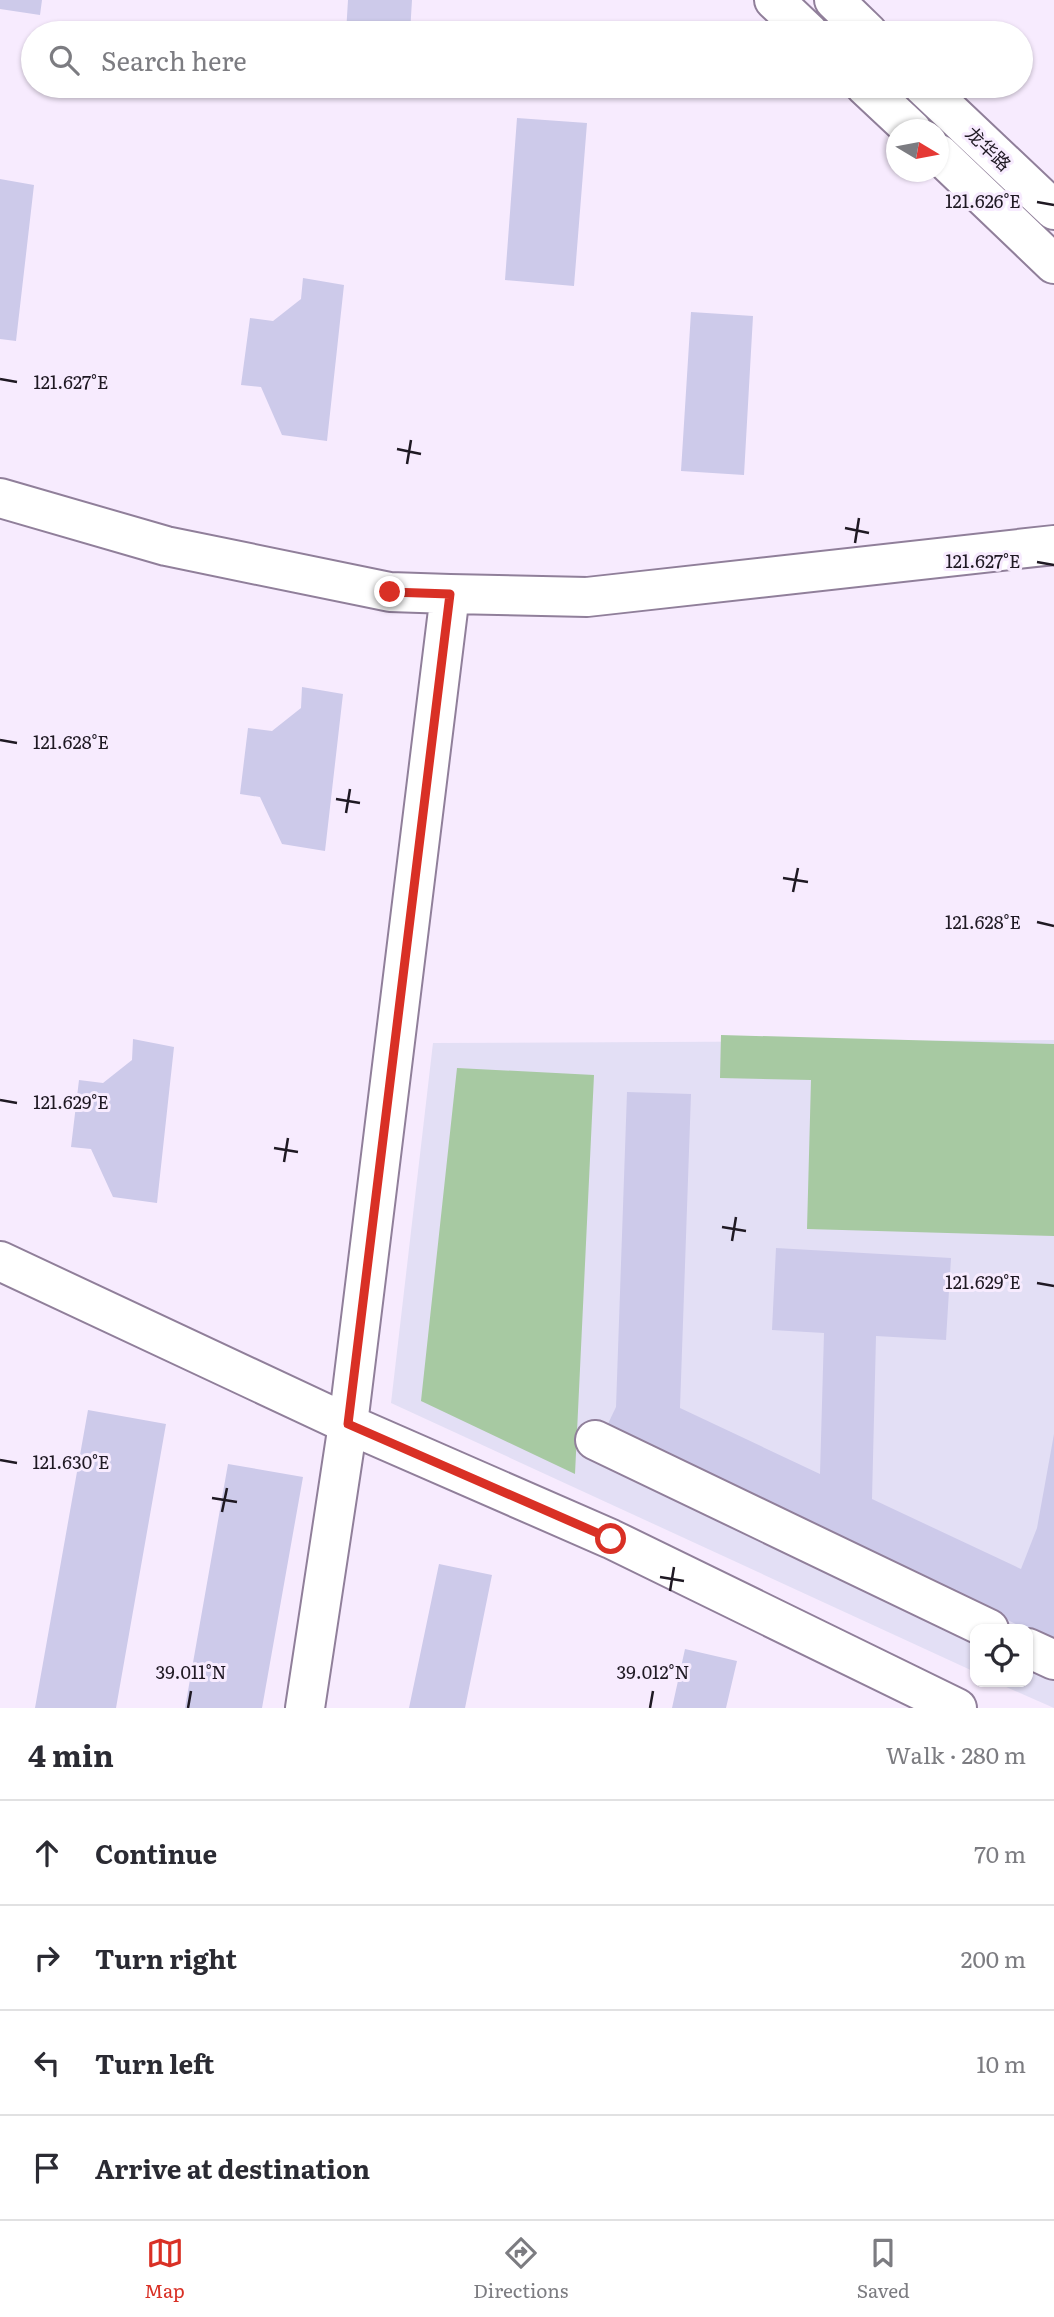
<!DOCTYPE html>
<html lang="en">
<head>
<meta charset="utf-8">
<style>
	body { margin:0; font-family:Literata,"Noto Sans SC",serif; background:#f2f2f3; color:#2b2b33 }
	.controls { position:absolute; right:21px; bottom:21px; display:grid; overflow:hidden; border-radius:14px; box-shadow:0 2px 5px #0004 }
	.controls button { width:63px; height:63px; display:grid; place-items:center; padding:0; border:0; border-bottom:2px solid #e1e1e2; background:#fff; color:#2b2b33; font:35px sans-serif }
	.compass { position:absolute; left:886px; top:119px; width:63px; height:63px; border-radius:50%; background:#fff; box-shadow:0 2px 5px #0004; rotate:100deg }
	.stop { position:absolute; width:21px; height:21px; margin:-16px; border:5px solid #d93025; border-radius:50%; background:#fff }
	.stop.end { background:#d93025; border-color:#fff; box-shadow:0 2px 7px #0008 }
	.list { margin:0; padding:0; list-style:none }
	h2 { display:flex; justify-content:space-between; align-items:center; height:91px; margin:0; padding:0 28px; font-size:30px }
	h2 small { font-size:23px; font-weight:400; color:#7c7c81 }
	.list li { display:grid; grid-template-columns:46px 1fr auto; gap:21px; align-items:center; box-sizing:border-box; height:105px; padding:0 28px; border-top:2px solid #e1e1e2 }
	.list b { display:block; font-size:26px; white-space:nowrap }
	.list em { font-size:23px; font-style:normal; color:#7c7c81 }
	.icon { flex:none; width:38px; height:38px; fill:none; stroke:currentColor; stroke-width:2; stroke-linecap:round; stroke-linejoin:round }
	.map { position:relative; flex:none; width:1054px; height:1708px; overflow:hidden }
	.search { position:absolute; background:#fff; box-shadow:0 2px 5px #0004; left:21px; right:21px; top:21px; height:77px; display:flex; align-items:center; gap:18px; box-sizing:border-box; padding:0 24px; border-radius:38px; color:#7c7c81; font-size:26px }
	.sheet { height:511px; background:#fff }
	nav { display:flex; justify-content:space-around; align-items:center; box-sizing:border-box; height:98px; border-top:2px solid #e1e1e2; background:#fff; font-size:19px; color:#7c7c81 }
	nav a { display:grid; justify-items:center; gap:4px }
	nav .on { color:#d93025 }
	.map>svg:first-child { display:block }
</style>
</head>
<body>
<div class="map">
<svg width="1054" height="1708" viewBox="0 0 1054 1708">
	<rect width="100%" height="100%" fill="#f7ebfe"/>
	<path fill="#e3dff5" d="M1054,1040V1708L995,1682H1028V1629H975V1672L391,1403L433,1043Z"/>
	<path fill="#a7c9a2" d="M721,1035L1054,1044V1236L807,1229L811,1080L720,1078Z
		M457,1068L594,1075L575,1474L421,1401Z"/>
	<path fill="#cdcaea" d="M0,0H42L40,15L0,9Z
		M348,0H412L410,33H346Z
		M517,118L587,123L574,286L505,280Z
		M0,179L34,185L16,341L0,339Z
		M303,278L344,285L327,441L282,435L261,387L241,385L250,318L273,321L301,299Z
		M691,312L753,316L744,475L681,471Z
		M302,687L343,694L325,851L282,844L260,797L240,794L248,728L272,731L301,708Z
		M133,1039L174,1047L157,1203L113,1197L91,1149L71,1147L79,1080L103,1083L132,1060Z
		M627,1092L691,1094L680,1408L820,1474L824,1333L772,1330L776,1248L951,1258L946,1340L876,1336L872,1499L1021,1569L1037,1528L1054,1434V1642L605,1430L616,1407Z
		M88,1410L166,1424L116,1708H35Z
		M228,1464L303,1477L262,1708H185Z
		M439,1564L492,1575L465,1708H409Z
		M685,1649L737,1661L726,1708H672Z"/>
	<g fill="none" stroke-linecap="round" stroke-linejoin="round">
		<g stroke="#907f9a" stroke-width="42">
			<path id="minor" d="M774,0L809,33
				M834,0L868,33
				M865,86L912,130
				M923,86L1054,210
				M939,154L1054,264
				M0,498L166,546L390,592L450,594L587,597L1054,545
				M0,1261L348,1424L611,1539L957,1708
				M595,1440L989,1629
				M1028,1648L1054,1660
				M305,1708L348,1424L450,594"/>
		</g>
		<use href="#minor" stroke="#fff" stroke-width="38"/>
	</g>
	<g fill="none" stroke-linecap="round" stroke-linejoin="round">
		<path stroke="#d93025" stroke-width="9" d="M390,592L450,594L348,1424L611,1539"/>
	</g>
	<path fill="none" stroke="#1f1923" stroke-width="2.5" d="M1037,202L1054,205M0,379L17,382M397,449L421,454M407,464L411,440M845,528L869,533M855,543L859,518M1037,562L1054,565M0,740L17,743M336,799L360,803M346,813L350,789M783,878L808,882M793,892L798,868M1037,922L1054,926M0,1100L17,1103M274,1148L298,1152M284,1162L288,1138M722,1227L746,1231M732,1241L736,1217M1037,1283L1054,1286M0,1460L17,1463M212,1498L237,1502M222,1512L227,1488M660,1577L684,1581M670,1591L674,1567M188,1708L191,1691M650,1708L653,1691"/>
	<g text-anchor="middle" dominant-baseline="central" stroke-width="6" stroke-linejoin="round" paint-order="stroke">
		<g font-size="18" fill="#1f1923" stroke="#f7ebfe">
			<text transform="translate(989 148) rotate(44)">龙华路</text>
		</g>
	</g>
	<g font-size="18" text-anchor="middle" fill="#1f1923" stroke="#f7ebfe" stroke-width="6" stroke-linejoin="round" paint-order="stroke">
		<text x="983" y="208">121.626°E</text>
		<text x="71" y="389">121.627°E</text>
		<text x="983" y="568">121.627°E</text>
		<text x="71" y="749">121.628°E</text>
		<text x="983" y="929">121.628°E</text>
		<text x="71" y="1109">121.629°E</text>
		<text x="983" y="1289">121.629°E</text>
		<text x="71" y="1469">121.630°E</text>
		<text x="191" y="1679">39.011°N</text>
		<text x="653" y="1679">39.012°N</text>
	</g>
</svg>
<div class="controls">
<button><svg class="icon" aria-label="locate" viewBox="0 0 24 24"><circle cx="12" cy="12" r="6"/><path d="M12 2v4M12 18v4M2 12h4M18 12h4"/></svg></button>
</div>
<svg class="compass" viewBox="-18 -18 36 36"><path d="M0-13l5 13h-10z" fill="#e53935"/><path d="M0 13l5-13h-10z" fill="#7c7c81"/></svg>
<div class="stop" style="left:611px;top:1539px"></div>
<div class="stop end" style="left:390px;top:592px"></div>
<div class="search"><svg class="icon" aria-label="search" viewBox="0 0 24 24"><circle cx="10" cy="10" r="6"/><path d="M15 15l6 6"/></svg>Search here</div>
</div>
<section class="sheet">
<h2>4 min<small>Walk · 280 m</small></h2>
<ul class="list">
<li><svg class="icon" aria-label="ahead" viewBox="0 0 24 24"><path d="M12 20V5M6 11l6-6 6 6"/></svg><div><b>Continue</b></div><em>70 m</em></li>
<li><svg class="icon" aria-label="right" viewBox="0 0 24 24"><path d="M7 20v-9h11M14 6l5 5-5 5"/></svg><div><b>Turn right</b></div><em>200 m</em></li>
<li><svg class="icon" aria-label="left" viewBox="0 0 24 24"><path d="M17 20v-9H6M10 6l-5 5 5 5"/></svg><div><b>Turn left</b></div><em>10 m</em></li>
<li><svg class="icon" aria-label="arrive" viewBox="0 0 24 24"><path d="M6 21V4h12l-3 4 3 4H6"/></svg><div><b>Arrive at destination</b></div></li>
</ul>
</section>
<nav>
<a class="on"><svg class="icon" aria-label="map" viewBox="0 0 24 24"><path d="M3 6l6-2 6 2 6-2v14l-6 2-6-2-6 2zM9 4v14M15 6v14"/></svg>Map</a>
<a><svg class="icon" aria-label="directions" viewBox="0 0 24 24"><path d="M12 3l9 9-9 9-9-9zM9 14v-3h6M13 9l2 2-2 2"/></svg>Directions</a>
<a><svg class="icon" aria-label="saved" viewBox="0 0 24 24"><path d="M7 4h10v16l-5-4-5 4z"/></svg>Saved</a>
</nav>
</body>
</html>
